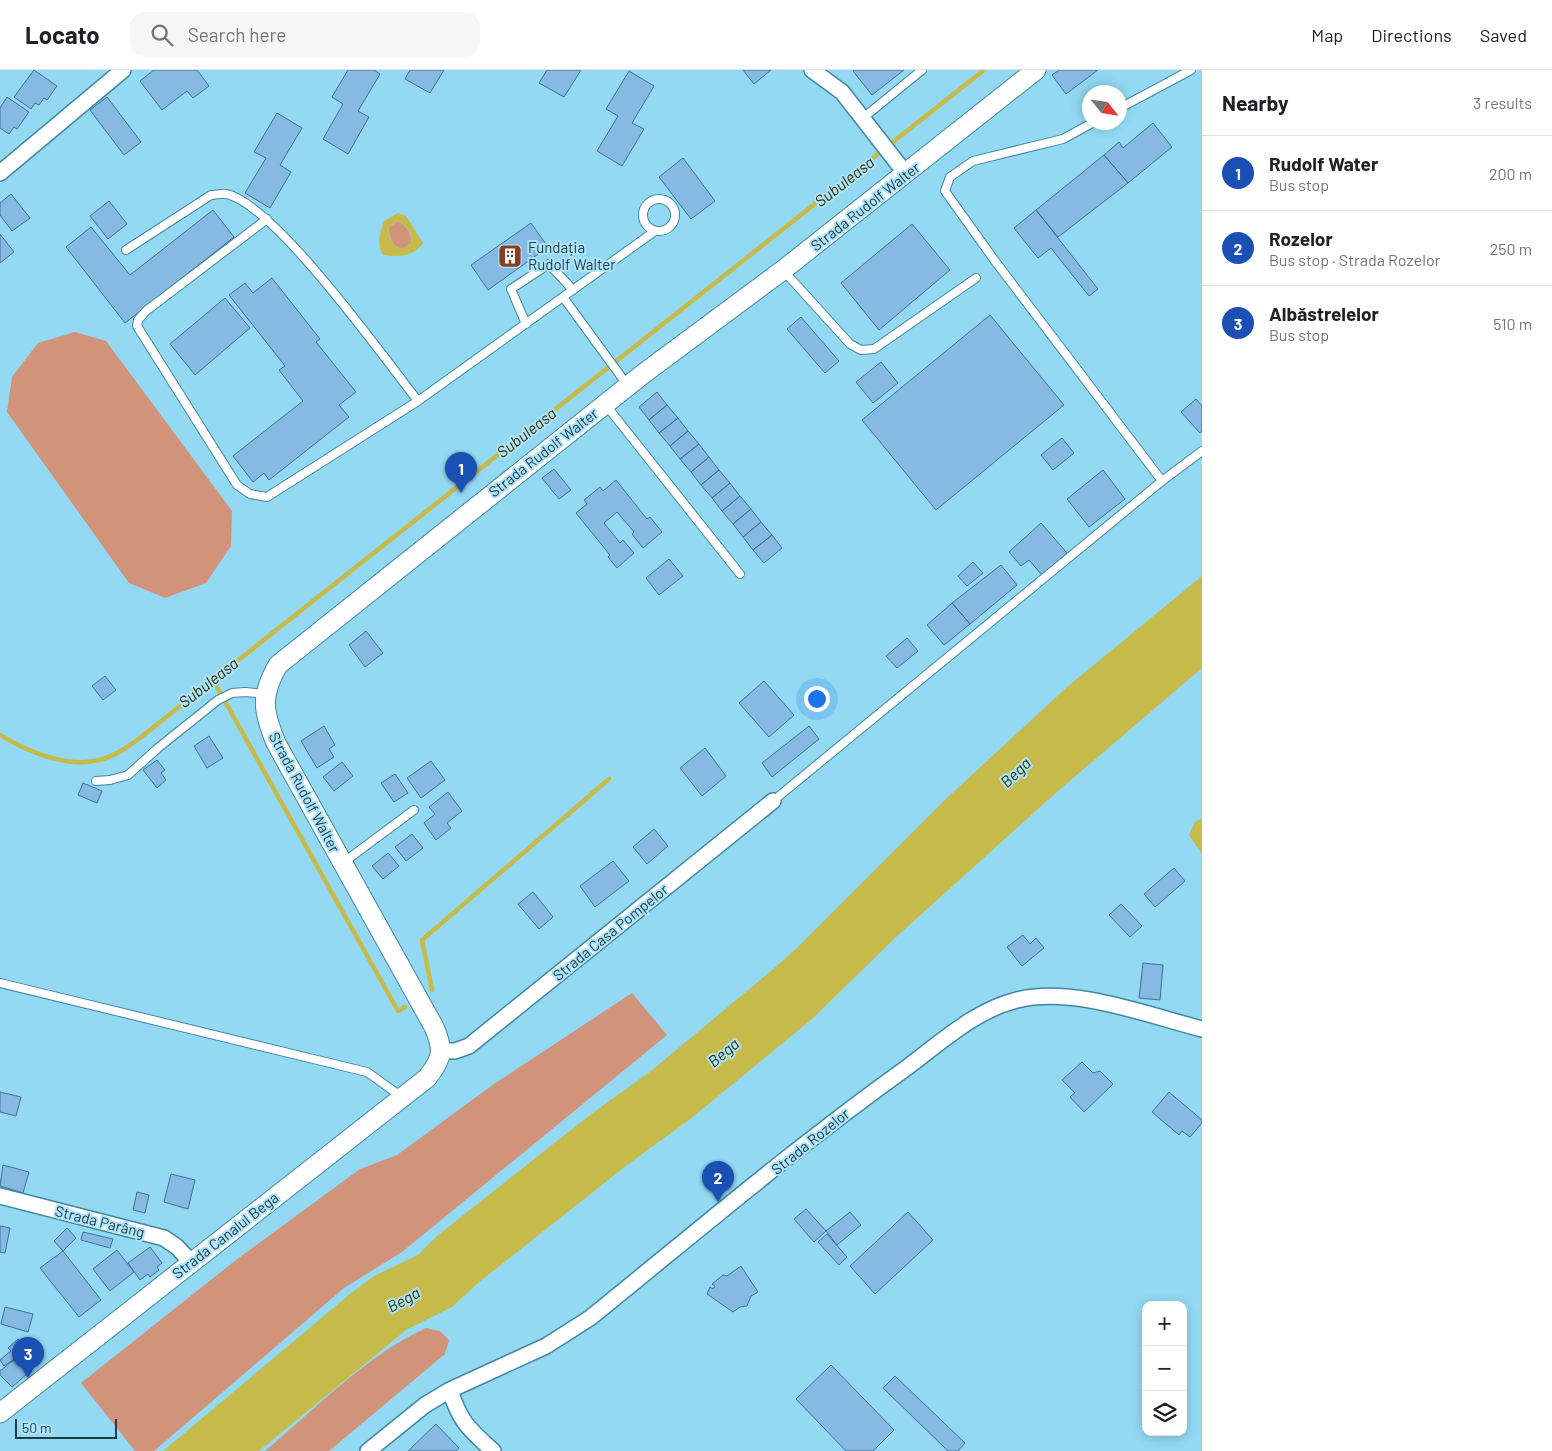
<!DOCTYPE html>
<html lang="en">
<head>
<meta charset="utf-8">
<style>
	body { margin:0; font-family:Barlow,sans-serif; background:#f6f6f6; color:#202124 }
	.controls { position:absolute; right:15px; bottom:15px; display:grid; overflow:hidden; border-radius:10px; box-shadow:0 2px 12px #0003 }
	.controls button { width:45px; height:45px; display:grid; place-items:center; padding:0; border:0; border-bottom:1px solid #e0e0e0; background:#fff; color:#202124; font:25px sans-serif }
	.compass { position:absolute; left:1082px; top:15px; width:45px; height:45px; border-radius:50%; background:#fff; box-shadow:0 2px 12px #0003; rotate:120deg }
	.scale { position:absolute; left:15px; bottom:12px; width:102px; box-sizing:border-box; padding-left:5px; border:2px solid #1e3c46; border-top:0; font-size:14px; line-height:18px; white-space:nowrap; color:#1e3c46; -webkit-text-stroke:4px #ade4f9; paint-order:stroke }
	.you { position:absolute; left:816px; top:628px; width:18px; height:18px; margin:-12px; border:4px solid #fff; border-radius:50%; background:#1a73e8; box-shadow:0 0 0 8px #1a73e833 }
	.badge { display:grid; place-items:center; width:32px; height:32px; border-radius:50%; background:#2563eb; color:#fff; font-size:16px; font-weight:700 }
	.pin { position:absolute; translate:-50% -41px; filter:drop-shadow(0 1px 2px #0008) }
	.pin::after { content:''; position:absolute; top:26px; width:18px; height:15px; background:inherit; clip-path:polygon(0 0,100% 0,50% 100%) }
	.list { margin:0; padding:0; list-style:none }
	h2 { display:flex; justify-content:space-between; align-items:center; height:65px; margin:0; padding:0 20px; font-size:21px }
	h2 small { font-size:16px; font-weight:400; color:#757577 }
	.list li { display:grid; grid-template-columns:32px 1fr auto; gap:15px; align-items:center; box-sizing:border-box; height:75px; padding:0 20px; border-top:1px solid #e0e0e0 }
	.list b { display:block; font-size:19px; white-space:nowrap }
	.list p { margin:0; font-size:16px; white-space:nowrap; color:#757577 }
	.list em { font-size:16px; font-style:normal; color:#757577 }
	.icon { flex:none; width:28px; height:28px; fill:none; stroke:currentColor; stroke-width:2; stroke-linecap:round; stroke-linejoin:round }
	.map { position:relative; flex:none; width:1202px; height:1381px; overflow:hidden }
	header { display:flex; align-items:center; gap:30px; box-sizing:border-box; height:70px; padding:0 25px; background:#fff; border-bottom:1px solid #e0e0e0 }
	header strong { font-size:24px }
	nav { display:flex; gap:28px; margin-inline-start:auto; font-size:18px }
	.search { width:350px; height:45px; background:#f6f6f6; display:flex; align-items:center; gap:12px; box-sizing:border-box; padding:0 18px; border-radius:15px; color:#757577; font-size:19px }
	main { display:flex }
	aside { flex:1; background:#fff }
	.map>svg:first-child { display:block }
</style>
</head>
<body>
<header>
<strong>Locato</strong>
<div class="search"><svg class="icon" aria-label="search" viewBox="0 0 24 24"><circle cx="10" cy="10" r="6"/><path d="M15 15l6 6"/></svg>Search here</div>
<nav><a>Map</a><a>Directions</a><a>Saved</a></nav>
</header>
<main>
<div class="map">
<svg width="1202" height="1381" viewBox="0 0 1202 1381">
	<rect width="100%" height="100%" fill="#93d9f3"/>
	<path fill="#d1947b" d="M398,151C407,156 412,163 411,173L402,179C391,176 389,167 389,157Z
		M75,262L106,271L232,441L231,476L206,513L165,528L129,513L7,342L12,307L38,273Z
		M632,923L667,965L402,1182L344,1218L154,1381H135L81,1313L236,1190L360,1099L397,1085L494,1014Z
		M426,1258L440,1261L449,1270L445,1284L329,1381H265C314,1340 368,1284 426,1258Z"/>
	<path fill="#c6ba4a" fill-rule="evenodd" d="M398,143L406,146L423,173C413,187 398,187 383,185C376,173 380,163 384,151ZM398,151C407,156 413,163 411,173L402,179C391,176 388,167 389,157Z
		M1202,506V598L1058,721L896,867L812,949L689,1050L627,1095L478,1213L452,1237L406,1260L259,1381H163L350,1224L374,1206L418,1185L437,1166L590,1045L651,1001L771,901L798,877L948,727L1067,617Z
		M1202,748V784L1189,765L1195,752Z"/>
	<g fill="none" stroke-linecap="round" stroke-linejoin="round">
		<path stroke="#c6ba4a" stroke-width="4.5" d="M213,610L398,941L405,937
			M0,665C30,683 71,700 106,688C121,683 133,673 145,664L984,0
			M432,920L422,870L609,709"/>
	</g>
	<path fill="#87bae3" stroke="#3f6f95" d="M34,0L57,16L47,30L44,28L39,35L35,33L31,39L14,27Z
		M154,0H197L209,16L193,28L187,21L162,40L140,11Z
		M348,0H374L380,4L358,41L369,47L348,84L323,69L343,34L332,27Z
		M410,0H444L430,23L405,9Z
		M547,0H581L564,27L539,13Z
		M743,0H771L754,14Z
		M854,0H904L872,25L853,1Z
		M1059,0H1098L1066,24L1052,5Z
		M629,1L654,16L632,53L644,59L622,96L597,81L618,46L606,39Z
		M7,27L29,42L17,59L14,57L9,64L0,58V38Z
		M107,27L141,72L124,85L90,40Z
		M277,43L302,58L280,95L291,102L270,138L245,123L266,88L254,82Z
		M1153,53L1172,77L1128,113L1104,85L1119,72L1123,78Z
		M1104,85L1128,113L1058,167L1036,140Z
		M683,88L715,131L691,149L659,107Z
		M11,124L30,148L12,161L0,145V133Z
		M109,131L127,154L108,169L90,146Z
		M213,140L234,167L125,253L66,177L91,157L130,205Z
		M1036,140L1098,219L1089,226L1051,178L1038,188L1014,158Z
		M531,153L548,177L488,220L471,195Z
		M912,154L950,200L879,260L841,213Z
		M0,164L14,182L0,193Z
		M272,208L320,269L316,272L356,322L339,335L349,347L269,410L264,403L253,412L233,386L303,331L279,300L285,296L229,225L245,213L253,223Z
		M225,228L250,258L195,305L170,274Z
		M990,245L1064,335L936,440L862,350Z
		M801,247L839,291L825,303L787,259Z
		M881,292L898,313L873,333L856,312Z
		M657,322L667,335L649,350L639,337Z
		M1196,329L1202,336V361L1200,363L1181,342Z
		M667,335L678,348L659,363L649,350Z
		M678,348L688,361L670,376L659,363Z
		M688,361L699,374L680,389L670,376Z
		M1062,368L1074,383L1053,400L1041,385Z
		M699,374L709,387L691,402L680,389Z
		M709,387L719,400L701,415L691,402Z
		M554,399L571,420L559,429L542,408Z
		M719,400L730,413L712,428L701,415Z
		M1103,400L1125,429L1089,457L1067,429Z
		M616,410L647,449L650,447L662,462L643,478L632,464L634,462L617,442L604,453L620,473L623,470L634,483L617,498L608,487L610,485L576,443L587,434L584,430L600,417L603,421Z
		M730,413L740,426L722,441L712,428Z
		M740,426L751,439L733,454L722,441Z
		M751,439L761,452L743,467L733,454Z
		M761,452L772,465L753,480L743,467Z
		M1041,453L1067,483L1042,505L1029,490L1021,496L1009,482Z
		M772,465L782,478L764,493L753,480Z
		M669,489L683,506L659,525L646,508Z
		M973,492L983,503L967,516L958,506Z
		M1001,495L1017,515L970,554L952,533Z
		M952,533L970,554L944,575L927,555Z
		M366,561L383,583L365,597L349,575Z
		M907,568L918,581L897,598L886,586Z
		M105,606L116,620L103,630L92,616Z
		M764,611L794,645L769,667L739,633Z
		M324,656L335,675L329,679L334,687L317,698L301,671Z
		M809,656L819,669L772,707L762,693Z
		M209,666L223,688L207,698L194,676Z
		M705,678L726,706L702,726L680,698Z
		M157,690L165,700L161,703L166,710L157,718L143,700Z
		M431,691L445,710L421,728L407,708Z
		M342,692L353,706L334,721L323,707Z
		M395,704L408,723L394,732L381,713Z
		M83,713L102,721L97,733L78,725Z
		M448,722L462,741L447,753L451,758L436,770L424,753L435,744L429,737Z
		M654,759L668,776L647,794L633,777Z
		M412,764L423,778L406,791L395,777Z
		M388,783L399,796L383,809L372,796Z
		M613,791L629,811L595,837L580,816Z
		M1174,798L1185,811L1155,837L1144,824Z
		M533,822L553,847L539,859L518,834Z
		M1121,834L1142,856L1130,867L1109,845Z
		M1023,865L1030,874L1036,868L1044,878L1022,896L1007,877Z
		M1143,893L1163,895L1160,930L1139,928Z
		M1082,992L1093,1003L1100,1001L1113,1014L1084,1042L1070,1027L1075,1023L1062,1010Z
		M0,1022L21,1027L16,1046L0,1042Z
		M1169,1022L1202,1050V1053L1190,1067L1182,1061L1179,1065L1152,1042Z
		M3,1095L29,1102L23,1123L0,1116Z
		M171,1104L195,1110L188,1139L164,1132Z
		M137,1122L149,1125L145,1143L133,1140Z
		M806,1139L826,1161L814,1172L794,1149Z
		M850,1142L861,1155L837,1175L826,1161Z
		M908,1142L933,1170L875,1224L850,1196Z
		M0,1156L10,1158L5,1183L0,1182Z
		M67,1158L76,1168L63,1181L54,1171Z
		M83,1162L113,1169L110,1178L81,1170Z
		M827,1164L847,1187L839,1195L818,1172Z
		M150,1177L162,1193L157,1197L159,1200L150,1207L148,1204L140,1210L128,1193Z
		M117,1180L134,1202L110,1221L93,1199Z
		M63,1181L101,1230L79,1247L40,1198Z
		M741,1196L758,1222L751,1226L747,1236L740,1237L733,1242L707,1224L710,1217L713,1219L715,1216L712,1214L723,1205L727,1206Z
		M5,1237L33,1244L28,1262L1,1254Z
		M18,1269L32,1288L22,1295L16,1288L4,1296L0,1290L11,1281L8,1278Z
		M16,1288L28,1303L12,1317L0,1305V1301Z
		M831,1295L894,1360L873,1381H846L796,1329Z
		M895,1306L965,1373L958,1381H948L883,1318Z
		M436,1354L459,1378L456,1381H408Z"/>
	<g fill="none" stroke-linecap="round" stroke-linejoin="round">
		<g stroke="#40879f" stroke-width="10">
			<path id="service" d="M1120,38L1191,0
				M863,48L922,0
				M1094,52L1063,69L973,91L950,107L945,121L995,191L1162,411
				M643 145a16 16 0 1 1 32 0a16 16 0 1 1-32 0Z
				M267,149L146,241L138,250L137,256L237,415L250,424L267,427L418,331L655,161
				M126,180L211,125C216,125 222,123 226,124C274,133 384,288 418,331
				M783,200L850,274L861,280L874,279L976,208
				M563,227L628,316
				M526,254L511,219L549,194L573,220
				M605,334L740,504
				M96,711L110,710L128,705L158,678L218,630L232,623L245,622L265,624
				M773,731L1162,411L1202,381
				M344,792L414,740
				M0,913L367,1002L402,1027"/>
		</g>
		<g stroke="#40879f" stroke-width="18">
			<path id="minor" d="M812,0L842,22L906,104
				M0,103L123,0
				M442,981H455L469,976L773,731
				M0,1126L164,1168L177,1177L191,1192
				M450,1320C460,1352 469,1359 493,1381
				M368,1381L425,1335L450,1320L546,1276L590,1248C694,1164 796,1077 905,999C939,974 975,940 1017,930C1073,916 1147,945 1202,959"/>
		</g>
		<g stroke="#40879f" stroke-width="21">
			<path id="tertiary" d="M0,1343L427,1008C443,988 444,980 434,957L276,673C263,641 260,626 278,595L643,304L783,200L1036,0"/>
		</g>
		<use href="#service" stroke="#fff" stroke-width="8"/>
		<use href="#minor" stroke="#fff" stroke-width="15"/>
		<use href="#tertiary" stroke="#fff" stroke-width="19"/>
	</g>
	<defs>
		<g id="building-square" transform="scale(1.25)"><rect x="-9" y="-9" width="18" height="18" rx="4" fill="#873f1f" stroke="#ade4f9"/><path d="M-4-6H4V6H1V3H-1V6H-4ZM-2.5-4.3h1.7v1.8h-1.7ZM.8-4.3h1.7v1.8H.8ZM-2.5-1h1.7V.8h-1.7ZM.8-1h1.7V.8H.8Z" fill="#fff"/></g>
	</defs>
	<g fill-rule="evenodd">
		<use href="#building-square" x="510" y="186"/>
	</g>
	<g text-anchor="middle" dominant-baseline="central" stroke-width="4" stroke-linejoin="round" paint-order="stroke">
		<g font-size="15" fill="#1e3c46" stroke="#ade4f9">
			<text transform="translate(865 136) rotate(-38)">Strada Rudolf Walter</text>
			<text transform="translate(543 382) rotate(-38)">Strada Rudolf Walter</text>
			<text transform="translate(305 722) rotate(62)">Strada Rudolf Walter</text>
			<text transform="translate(610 862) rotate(-39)">Strada Casa Pompelor</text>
			<text transform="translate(810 1071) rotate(-39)">Strada Rozelor</text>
			<text transform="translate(100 1151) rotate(14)">Strada Parâng</text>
			<text transform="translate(225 1165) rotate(-38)">Strada Canalul Bega</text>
		</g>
		<g font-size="15" fill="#1e3c46" stroke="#ade4f9" text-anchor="start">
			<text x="528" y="177">Fundația<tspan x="528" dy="17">Rudolf Walter</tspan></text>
		</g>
		<g font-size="16" font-style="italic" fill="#332e00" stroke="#ade4f9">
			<text transform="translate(844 111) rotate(-38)">Subuleasa</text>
			<text transform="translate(526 362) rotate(-38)">Subuleasa</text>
			<text transform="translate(208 612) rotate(-38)">Subuleasa</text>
			<text transform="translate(1015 702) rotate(-44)">Bega</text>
			<text transform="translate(723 982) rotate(-40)">Bega</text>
			<text transform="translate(403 1229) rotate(-29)">Bega</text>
		</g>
	</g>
</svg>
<div class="controls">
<button>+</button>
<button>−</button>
<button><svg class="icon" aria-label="layers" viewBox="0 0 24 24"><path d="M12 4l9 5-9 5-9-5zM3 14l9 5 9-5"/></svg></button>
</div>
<svg class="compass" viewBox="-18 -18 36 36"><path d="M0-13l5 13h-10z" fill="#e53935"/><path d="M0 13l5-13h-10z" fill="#757577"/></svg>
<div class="scale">50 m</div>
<div class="you"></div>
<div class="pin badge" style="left:461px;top:423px;background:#1a4fb4">1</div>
<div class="pin badge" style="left:718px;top:1132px;background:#1a4fb4">2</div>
<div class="pin badge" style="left:28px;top:1308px;background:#1a4fb4">3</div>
</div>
<aside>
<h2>Nearby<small>3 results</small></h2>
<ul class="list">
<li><span class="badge" style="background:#1a4fb4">1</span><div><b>Rudolf Water</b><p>Bus stop</p></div><em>200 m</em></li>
<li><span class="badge" style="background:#1a4fb4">2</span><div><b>Rozelor</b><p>Bus stop · Strada Rozelor</p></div><em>250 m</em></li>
<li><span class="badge" style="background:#1a4fb4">3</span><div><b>Albăstrelelor</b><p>Bus stop</p></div><em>510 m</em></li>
</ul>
</aside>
</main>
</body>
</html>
